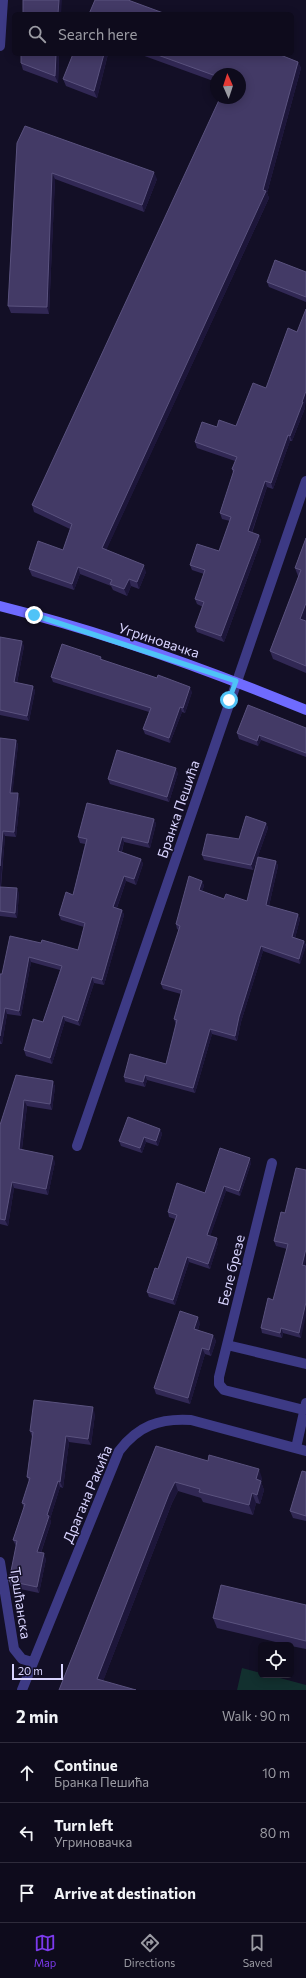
<!DOCTYPE html>
<html lang="en">
<head>
<meta charset="utf-8">
<style>
	body { margin:0; font-family:Commissioner,sans-serif; background:#1c1929; color:#f1f3f6 }
	.controls { position:absolute; right:12px; bottom:12px; display:grid; overflow:hidden; border-radius:6px; box-shadow:0 2px 10px #0003 }
	.controls button { width:36px; height:36px; display:grid; place-items:center; padding:0; border:0; border-bottom:1px solid #2e2b3b; background:#0e0b1c; color:#f1f3f6; font:20px sans-serif }
	.compass { position:absolute; left:210px; top:68px; width:36px; height:36px; border-radius:50%; background:#0e0b1c; box-shadow:0 2px 10px #0003; rotate:357deg }
	.scale { position:absolute; left:12px; bottom:10px; width:51px; box-sizing:border-box; padding-left:4px; border:2px solid #d9d4ff; border-top:0; font-size:11px; line-height:14px; white-space:nowrap; color:#d9d4ff; -webkit-text-stroke:3px #130f26; paint-order:stroke }
	.stop { position:absolute; width:12px; height:12px; margin:-9px; border:3px solid #4fc3f7; border-radius:50%; background:#fff }
	.stop.end { background:#4fc3f7; border-color:#fff; box-shadow:0 1px 4px #0008 }
	.list { margin:0; padding:0; list-style:none }
	h2 { display:flex; justify-content:space-between; align-items:center; height:52px; margin:0; padding:0 16px; font-size:17px }
	h2 small { font-size:13px; font-weight:400; color:#9b9ba3 }
	.list li { display:grid; grid-template-columns:26px 1fr auto; gap:12px; align-items:center; box-sizing:border-box; height:60px; padding:0 16px; border-top:1px solid #2e2b3b }
	.list b { display:block; font-size:15px; white-space:nowrap }
	.list p { margin:0; font-size:13px; white-space:nowrap; color:#9b9ba3 }
	.list em { font-size:13px; font-style:normal; color:#9b9ba3 }
	.icon { flex:none; width:22px; height:22px; fill:none; stroke:currentColor; stroke-width:2; stroke-linecap:round; stroke-linejoin:round }
	.map { position:relative; flex:none; width:306px; height:1690px; overflow:hidden }
	.search { position:absolute; background:#0e0b1c; box-shadow:0 2px 10px #0003; left:12px; right:12px; top:12px; height:44px; display:flex; align-items:center; gap:10px; box-sizing:border-box; padding:0 14px; border-radius:6px; color:#9b9ba3; font-size:15px }
	.sheet { height:232px; background:#0e0b1c }
	nav { display:flex; justify-content:space-around; align-items:center; box-sizing:border-box; height:56px; border-top:1px solid #2e2b3b; background:#0e0b1c; font-size:11px; color:#9b9ba3 }
	nav a { display:grid; justify-items:center; gap:2px }
	nav .on { color:#7c3aed }
	.map>svg:first-child { display:block }
</style>
</head>
<body>
<div class="map">
<svg width="306" height="1690" viewBox="0 0 306 1690">
	<rect width="100%" height="100%" fill="#130f26"/>
	<path fill="#12302f" d="M242,1668L261,1673V1675H269L306,1685V1690H237Z"/>
	<g fill="none" stroke-linecap="round" stroke-linejoin="round">
		<path stroke="#3d3a85" stroke-width="10" d="M0,46L3,0
			M77,1146L306,481
			M272,1163L219,1377V1384L224,1390L304,1410
			M227,1345L306,1364
			M296,1448L306,1403
			M0,1562L14,1649L22,1659L32,1662
			M22,1690L119,1451C138,1426 159,1418 191,1420L306,1451"/>
		<path stroke="#6f6bff" stroke-width="10" d="M0,606C104,632 207,669 306,710"/>
	</g>
	<path fill="#312854" d="M21,54H59L58,83L23,70L21,63Z
		M108,54L97,98L66,86L63,79Z
		M139,54H278L298,62L301,68L267,193L269,198L106,550L146,572L139,589L131,586L127,596L113,590L111,586L80,574L74,590L32,576L29,569L63,550L70,529L34,512L32,505L240,74H216V82Z
		M17,143L157,179L144,212L55,179L49,314L11,313L8,306Z
		M306,272V302L269,287L267,282Z
		M305,406V408L292,441H290L273,489L267,487L252,533L259,535L261,541L224,642L197,632L195,627L203,607L197,604L195,599L204,574L192,570L190,565L219,551L230,521L222,519L220,513L233,473L232,469L235,461L197,448L195,442L217,427L236,426Z
		M306,538V618L305,621H306V673L273,659L270,651L299,576H298L295,568Z
		M0,637L24,646L17,683L33,686L35,691L29,721L0,715Z
		M101,657L102,660L192,692L185,713L182,712L170,743L145,734L143,729L149,712L53,682L51,677Z
		M306,728V757L261,740L258,746L239,739L237,733Z
		M0,738L16,740L18,745L12,793L20,799L16,837L5,836L1,887L19,893L17,918L0,916Z
		M178,773L169,802L110,784L108,779Z
		M154,819L156,824L150,848L124,842L122,852L141,859L143,864L136,885L126,881L117,908L122,910L124,915L104,985L94,983L80,1026L65,1021L52,1064L26,1056L24,1050L43,1022L60,970L31,962L21,1016L7,1014L2,1044H0V974H2L41,943L78,950L84,927L61,920L59,915L73,895L85,844L80,843L78,837Z
		M266,823L268,828L253,870L204,860L202,855L239,839Z
		M276,861L278,866L269,906L298,914L300,919L295,938L304,941L306,945L300,964L263,951L241,1022L237,1041L212,1034L195,1093L147,1080L145,1087L125,1082L124,1077L166,1064L176,1025L174,1019L181,994L163,989L161,984L179,930L177,929L176,924L202,881L204,886L202,891L224,899L247,901Z
		M16,1075L53,1081L55,1087L52,1110L27,1106L22,1149L55,1162L48,1195L14,1188L8,1226L0,1224V1125Z
		M160,1129L162,1134L158,1146L146,1142L142,1153L121,1146L119,1141Z
		M251,1163L240,1196L226,1191L210,1236L218,1243L210,1269L189,1262L175,1305L149,1297L147,1292L158,1269L175,1219L169,1217L168,1212L205,1193Z
		M281,1212L305,1266L301,1338L283,1333L282,1338L262,1333L261,1328L273,1300L287,1249L276,1246L274,1241Z
		M200,1323L198,1330L213,1335L216,1341L211,1356L205,1354L190,1404L156,1394L154,1388Z
		M95,1414L91,1445L69,1442L63,1488L60,1487L50,1519L51,1522L41,1553L46,1559L39,1593L11,1587L9,1581L16,1546L13,1540L24,1508L22,1503L29,1481L27,1477L32,1437L30,1431Z
		M156,1446L262,1478L261,1482L264,1490L260,1504L256,1503L253,1515L203,1502L201,1498L178,1491L172,1503L103,1681L59,1690Z
		M306,1472V1521L293,1518L290,1511Z
		M306,1605V1649L291,1646V1645H288L217,1628L213,1618Z"/>
	<path fill="#1d163a" d="M59,0H62L61,14H58Z
		M56,54H59L58,83L55,76Z
		M104,54H108L97,98L94,91Z
		M298,62L301,68L267,193L269,198L104,555L102,548L263,190Z
		M154,172L157,179L144,212L142,205Z
		M52,173L55,179L49,314L47,307Z
		M306,391V402L305,406V408L292,441L290,436Z
		M288,435L290,441L273,489L271,483Z
		M265,481L267,487L250,537L248,531Z
		M259,535L261,541L224,642L221,636Z
		M144,565L146,572L139,589L137,582Z
		M78,567L80,574L74,590L72,584Z
		M129,579L131,586L127,596L124,589Z
		M306,603V618L302,627L300,619Z
		M22,641L24,646L16,687L14,682Z
		M33,686L35,691L29,721L27,716Z
		M190,687L192,692L185,713L183,708Z
		M180,707L182,712L170,743L169,738Z
		M259,735L261,740L258,746L257,741Z
		M16,740L18,745L12,798L10,793Z
		M176,768L178,773L169,802L167,797Z
		M18,793L20,799L16,837L14,832Z
		M154,819L156,824L150,848L148,843Z
		M266,823L268,828L253,870L251,865Z
		M3,831L5,836L0,892V866Z
		M122,837L124,842L120,856L118,851Z
		M141,859L143,864L136,885L134,879Z
		M276,861L278,866L268,910L266,905Z
		M124,876L126,881L115,913L113,907Z
		M202,881L204,886L200,895L199,890Z
		M17,888L19,893L17,918L15,913Z
		M122,910L124,915L104,985L102,980Z
		M298,914L300,919L294,942L292,937Z
		M304,941L306,947L300,964L299,959Z
		M261,946L263,951L241,1022L237,1041L235,1036L239,1017Z
		M29,957L31,962L21,1016L19,1011Z
		M92,977L94,983L80,1026L78,1021Z
		M5,1008L7,1014L2,1044L0,1040V1036Z
		M63,1016L65,1021L52,1064L50,1058Z
		M210,1029L212,1034L195,1093L193,1088Z
		M145,1075L147,1080L145,1087L143,1082Z
		M53,1081L55,1087L52,1110L50,1104Z
		M24,1100L27,1106L21,1155L19,1149Z
		M160,1129L162,1134L158,1146L156,1141Z
		M144,1137L146,1142L142,1153L140,1148Z
		M53,1156L55,1162L48,1195L46,1189Z
		M250,1158L251,1163L240,1196L239,1191Z
		M12,1182L14,1188L8,1226L5,1220Z
		M224,1186L226,1191L209,1240L207,1235Z
		M217,1238L218,1243L210,1269L208,1264Z
		M306,1249V1262L304,1270L302,1265Z
		M187,1257L189,1262L175,1305L173,1300Z
		M306,1302V1316L301,1338L299,1333Z
		M198,1317L200,1323L196,1335L194,1329Z
		M281,1328L283,1333L282,1338L280,1333Z
		M213,1335L216,1341L211,1356L209,1350Z
		M202,1348L205,1354L190,1404L188,1398Z
		M93,1407L95,1414L91,1445L88,1439Z
		M66,1436L69,1442L63,1488L60,1482Z
		M259,1469L262,1478L261,1482L264,1490L260,1504L257,1495L256,1479Z
		M58,1481L60,1487L50,1519L51,1522L39,1558L37,1552L47,1515Z
		M175,1482L178,1491L172,1503L100,1689L97,1679L169,1494Z
		M252,1493L256,1503L253,1515L249,1505Z
		M44,1553L46,1559L39,1593L37,1587Z"/>
	<path fill="#433a66" stroke="#5a527e" d="M23,0H59L58,14H23Z
		M95,0H128L166,14H89Z
		M21,54H56L55,76L21,63Z
		M73,54H104L94,91L63,79Z
		M155,54H278L298,62L263,190L266,191L102,548L144,565L137,582L129,579L124,589L110,584L112,580L78,567L72,584L29,569L38,541L63,550L72,524L32,505L220,98H240V74H216V76Z
		M25,126L154,172L142,205L52,173L47,307L8,306L17,143Z
		M275,260L306,272V297L267,282Z
		M306,309V391L302,402H303L290,436L288,435L271,483L265,481L248,531L259,535L221,636L195,627L204,602L195,599L205,570L190,565L197,544L219,551L231,517L220,513L234,470L232,469L237,457L195,442L202,422L217,427L219,420L236,426L253,383L266,388L288,328L297,332Z
		M306,538V603L300,619L306,621V666L270,651L301,570L295,568Z
		M0,637L22,641L14,682L33,686L27,716L0,710Z
		M62,644L101,657L100,659L157,678L158,675L190,687L183,708L180,707L169,738L143,729L151,708L51,677Z
		M248,705L306,728V753L259,735L257,741L237,733Z
		M0,738L16,740L10,793H18L14,832L3,831L0,866Z
		M117,750L176,768L167,797L108,779Z
		M87,803L154,819L148,843L122,837L118,851L141,859L134,879L124,876L113,907L122,910L102,980L92,977L78,1021L63,1016L50,1058L24,1050L33,1019L43,1022L62,966L29,957L19,1011L5,1008L0,1036V974H2L10,936L41,943L42,940L78,950L85,923L59,915L66,892L73,895L87,839L78,837Z
		M246,816L266,823L251,865L202,855L207,834L239,839Z
		M258,857L276,861L266,905L298,914L292,937L304,941L299,959L261,946L239,1017L235,1036L210,1029L193,1088L145,1075L143,1082L124,1077L130,1054L166,1064L177,1020L174,1019L182,990L161,984L180,926L176,924L189,876L202,881L199,890L224,899L226,894L247,901Z
		M0,887L17,888L15,913L0,911Z
		M16,1075L53,1081L50,1104L24,1100L19,1149L53,1156L46,1189L12,1182L5,1220L0,1219V1125Z
		M128,1117L160,1129L156,1141L144,1137L140,1148L119,1141Z
		M220,1148L250,1158L239,1191L224,1186L207,1235L217,1238L208,1264L187,1257L173,1300L147,1292L155,1268L158,1269L177,1215L168,1212L177,1183L205,1193Z
		M296,1168L306,1170V1249L302,1265L306,1266V1302L299,1333L281,1328L280,1333L261,1328L268,1298L273,1300L288,1244L274,1241L281,1212L285,1213Z
		M180,1311L198,1317L194,1329L213,1335L209,1350L202,1348L188,1398L154,1388Z
		M34,1400L93,1407L88,1439L66,1436L60,1482L58,1481L47,1515L49,1516L37,1552L44,1553L37,1587L9,1581L17,1541L13,1540L25,1504L22,1503L30,1478L27,1477L33,1432L30,1431Z
		M156,1446L208,1461L209,1455L259,1469L256,1479L261,1481L257,1495L252,1493L249,1505L199,1492L200,1489L175,1482L169,1494L97,1679L136,1690H59Z
		M302,1471L306,1472V1516L290,1511Z
		M221,1585L306,1605V1641L213,1618Z"/>
	<g fill="none" stroke-linecap="round" stroke-linejoin="round">
		<path stroke="#4fc3f7" stroke-width="5" d="M34,615L236,681L229,700"/>
	</g>
	<g text-anchor="middle" dominant-baseline="central" stroke-width="3" stroke-linejoin="round" paint-order="stroke">
		<g font-size="14" fill="#d9d4ff" stroke="#130f26">
			<text transform="translate(159 640) rotate(18)">Угриновачка</text>
			<text transform="translate(178 809) rotate(-71)">Бранка Пешића</text>
			<text transform="translate(231 1270) rotate(-76)">Беле брезе</text>
			<text transform="translate(87 1494) rotate(-67)">Драгана Ракића</text>
			<text transform="translate(21 1603) rotate(81)">Тршћанска</text>
		</g>
	</g>
</svg>
<div class="controls">
<button><svg class="icon" aria-label="locate" viewBox="0 0 24 24"><circle cx="12" cy="12" r="6"/><path d="M12 2v4M12 18v4M2 12h4M18 12h4"/></svg></button>
</div>
<svg class="compass" viewBox="-18 -18 36 36"><path d="M0-13l5 13h-10z" fill="#e53935"/><path d="M0 13l5-13h-10z" fill="#9b9ba3"/></svg>
<div class="scale">20 m</div>
<div class="stop" style="left:229px;top:700px"></div>
<div class="stop end" style="left:34px;top:615px"></div>
<div class="search"><svg class="icon" aria-label="search" viewBox="0 0 24 24"><circle cx="10" cy="10" r="6"/><path d="M15 15l6 6"/></svg>Search here</div>
</div>
<section class="sheet">
<h2>2 min<small>Walk · 90 m</small></h2>
<ul class="list">
<li><svg class="icon" aria-label="ahead" viewBox="0 0 24 24"><path d="M12 20V5M6 11l6-6 6 6"/></svg><div><b>Continue</b><p>Бранка Пешића</p></div><em>10 m</em></li>
<li><svg class="icon" aria-label="left" viewBox="0 0 24 24"><path d="M17 20v-9H6M10 6l-5 5 5 5"/></svg><div><b>Turn left</b><p>Угриновачка</p></div><em>80 m</em></li>
<li><svg class="icon" aria-label="arrive" viewBox="0 0 24 24"><path d="M6 21V4h12l-3 4 3 4H6"/></svg><div><b>Arrive at destination</b></div></li>
</ul>
</section>
<nav>
<a class="on"><svg class="icon" aria-label="map" viewBox="0 0 24 24"><path d="M3 6l6-2 6 2 6-2v14l-6 2-6-2-6 2zM9 4v14M15 6v14"/></svg>Map</a>
<a><svg class="icon" aria-label="directions" viewBox="0 0 24 24"><path d="M12 3l9 9-9 9-9-9zM9 14v-3h6M13 9l2 2-2 2"/></svg>Directions</a>
<a><svg class="icon" aria-label="saved" viewBox="0 0 24 24"><path d="M7 4h10v16l-5-4-5 4z"/></svg>Saved</a>
</nav>
</body>
</html>
